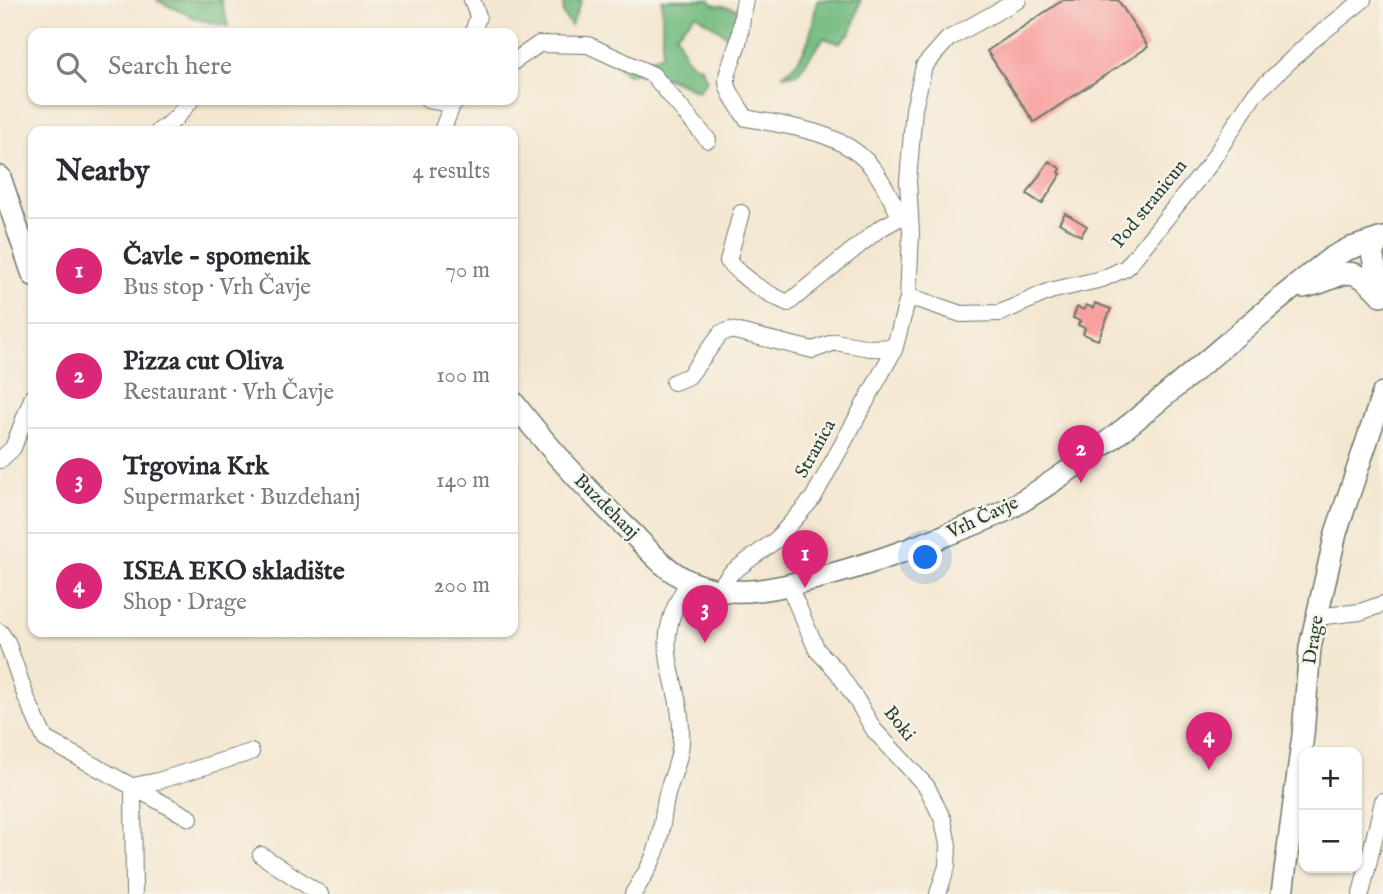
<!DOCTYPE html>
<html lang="en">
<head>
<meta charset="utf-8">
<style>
	body { margin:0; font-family:"IM FELL English",serif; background:#f7f7f7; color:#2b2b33 }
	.controls { position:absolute; right:21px; bottom:21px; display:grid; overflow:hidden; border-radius:14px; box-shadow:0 2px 5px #0004 }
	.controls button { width:63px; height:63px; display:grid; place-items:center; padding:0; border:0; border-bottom:2px solid #e1e1e2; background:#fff; color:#2b2b33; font:35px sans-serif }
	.you { position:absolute; left:926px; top:558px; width:24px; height:24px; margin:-18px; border:5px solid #fff; border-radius:50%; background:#1a73e8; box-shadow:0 0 0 10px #1a73e833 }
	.badge { display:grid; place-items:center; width:46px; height:46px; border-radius:50%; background:#db2777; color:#fff; font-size:23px; font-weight:700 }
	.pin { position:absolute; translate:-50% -58px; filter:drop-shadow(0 2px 4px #0008) }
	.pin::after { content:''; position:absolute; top:37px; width:24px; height:21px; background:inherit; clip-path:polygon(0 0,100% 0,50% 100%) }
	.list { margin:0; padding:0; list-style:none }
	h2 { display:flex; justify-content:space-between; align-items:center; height:91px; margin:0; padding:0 28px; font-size:30px }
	h2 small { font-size:23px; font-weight:400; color:#7c7c81 }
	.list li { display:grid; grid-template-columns:46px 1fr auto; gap:21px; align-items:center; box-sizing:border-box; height:105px; padding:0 28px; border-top:2px solid #e1e1e2 }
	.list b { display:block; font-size:26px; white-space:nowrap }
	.list p { margin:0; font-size:23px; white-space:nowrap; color:#7c7c81 }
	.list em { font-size:23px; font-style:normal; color:#7c7c81 }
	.icon { flex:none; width:38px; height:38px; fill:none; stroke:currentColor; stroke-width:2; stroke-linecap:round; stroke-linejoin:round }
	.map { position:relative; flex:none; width:1383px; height:894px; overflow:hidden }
	.search { position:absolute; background:#fff; box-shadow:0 2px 5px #0004; left:28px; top:28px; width:490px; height:77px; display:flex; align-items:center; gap:18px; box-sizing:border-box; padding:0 24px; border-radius:14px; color:#7c7c81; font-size:26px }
	.panel { position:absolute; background:#fff; box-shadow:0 2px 5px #0004; left:28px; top:126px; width:490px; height:511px; border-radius:14px }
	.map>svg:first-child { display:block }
</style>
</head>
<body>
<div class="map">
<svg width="1383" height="894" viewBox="0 0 1383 894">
	<rect width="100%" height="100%" fill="#f7f3e8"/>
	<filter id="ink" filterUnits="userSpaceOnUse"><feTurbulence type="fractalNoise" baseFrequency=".0143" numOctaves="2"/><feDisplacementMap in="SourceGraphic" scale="14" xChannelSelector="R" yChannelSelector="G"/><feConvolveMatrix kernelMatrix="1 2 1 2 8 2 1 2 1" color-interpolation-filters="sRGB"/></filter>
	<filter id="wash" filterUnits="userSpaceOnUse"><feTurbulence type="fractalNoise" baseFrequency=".00686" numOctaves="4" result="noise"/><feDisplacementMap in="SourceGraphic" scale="28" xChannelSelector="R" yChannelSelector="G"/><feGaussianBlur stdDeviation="1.57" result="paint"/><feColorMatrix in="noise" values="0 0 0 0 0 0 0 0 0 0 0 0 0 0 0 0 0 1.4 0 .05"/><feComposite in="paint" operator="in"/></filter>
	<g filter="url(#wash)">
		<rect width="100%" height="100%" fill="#f4e7d1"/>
		<path fill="#74bc81" stroke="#4a7c5a" stroke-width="2" d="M156,0H221L228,26L200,20Z
			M564,0H582L571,26L563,14Z
			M662,0H710L713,4L742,10L733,40L696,14L676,34L688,61L701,67L707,80L698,91L656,73L627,74L606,55L635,64L662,54Z
			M817,0H861L851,32L839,43L824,38L797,74L782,75C809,58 812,28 817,0Z"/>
		<g id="blocks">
			<path fill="#f8a09f" d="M1063,0H1118L1148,47L1034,122L987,51Z
				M1049,161L1061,169L1059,172L1061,174L1042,204L1027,194Z
				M1065,213L1087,226L1081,236L1059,223Z
				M1095,303L1111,309L1098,340L1083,334L1085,328L1078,325L1080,321L1073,318L1077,307L1084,310L1086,305L1093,308Z"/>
		</g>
	</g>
	<g filter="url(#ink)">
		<use href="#blocks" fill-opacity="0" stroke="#6a786b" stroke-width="2"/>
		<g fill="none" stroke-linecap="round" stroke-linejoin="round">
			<g stroke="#6a786b" stroke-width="18">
				<path id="minor" d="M472,0L478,16L473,33
					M745,0C741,14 742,30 738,43C724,86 720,78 746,118C791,127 845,131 874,170C885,184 892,202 901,217
					M513,62L539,44L588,45L653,75L708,140
					M428,100L452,104L459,100
					M159,131L174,120L191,100
					M442,131L454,100
					M741,213L728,261C743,279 767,294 788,303L879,229L908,213
					M908,298L920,300L961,314L1000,313L1050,291L1102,279L1126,268L1209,165L1254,95L1310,42L1363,0
					M674,382L689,376L721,333L731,330L813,350L835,342L870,348L895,347
					M0,460L13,448L33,396
					M788,584L817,650L837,671L856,699L874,730L927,787L943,820L948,845L947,866L938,894
					M717,590L731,573L776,540L813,498L894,350L908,298L911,233L908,181L914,109L924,66L948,39L1018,0
					M1316,617L1360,612L1383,604
					M0,632L7,642L26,697L45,739L190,818
					M261,855L320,894
					M134,894L133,786L158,781L251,752
					M633,894C640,882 649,869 654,856C662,839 662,817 666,799C670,779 680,763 681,742C684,676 644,649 689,582
					M1361,894L1383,801"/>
			</g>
			<g stroke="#6a786b" stroke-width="24">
				<path id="major" d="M0,177L33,275
					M1379,239L1372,253L1381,294
					M1303,287C1343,281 1345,255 1381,295
					M513,402C550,450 590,493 634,535C650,552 669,573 691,582C732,601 783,587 825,576C867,565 906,551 946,535C969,526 992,519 1014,506C1127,439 1226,338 1331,258L1348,249L1383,238
					M1282,894L1303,735L1310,647L1336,533L1383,393"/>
			</g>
			<use href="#minor" stroke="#fff" stroke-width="16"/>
			<use href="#major" stroke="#fff" stroke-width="21"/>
		</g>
	</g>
	<g text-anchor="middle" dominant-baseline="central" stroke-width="5" stroke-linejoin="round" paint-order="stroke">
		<g font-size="19" fill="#1f3d34" stroke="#f7f3e8">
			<text transform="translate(1150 204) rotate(-51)">Pod stranicun</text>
			<text transform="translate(816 449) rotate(-61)">Stranica</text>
			<text transform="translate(606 507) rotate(45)">Buzdehanj</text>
			<text transform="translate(983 518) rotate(-25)">Vrh Čavje</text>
			<text transform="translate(1314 640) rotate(-81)">Drage</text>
			<text transform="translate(899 724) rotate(52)">Boki</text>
		</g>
	</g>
</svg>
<div class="controls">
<button>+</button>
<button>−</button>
</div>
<div class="you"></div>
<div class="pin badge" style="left:805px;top:588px">1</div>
<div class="pin badge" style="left:1081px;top:483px">2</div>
<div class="pin badge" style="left:705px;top:643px">3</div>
<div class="pin badge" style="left:1209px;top:770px">4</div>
<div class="search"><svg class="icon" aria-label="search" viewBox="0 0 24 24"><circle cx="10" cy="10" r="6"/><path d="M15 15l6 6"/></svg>Search here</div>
<section class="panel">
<h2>Nearby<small>4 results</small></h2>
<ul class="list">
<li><span class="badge">1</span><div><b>Čavle - spomenik</b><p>Bus stop · Vrh Čavje</p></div><em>70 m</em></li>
<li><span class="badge">2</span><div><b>Pizza cut Oliva</b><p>Restaurant · Vrh Čavje</p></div><em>100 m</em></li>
<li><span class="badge">3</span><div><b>Trgovina Krk</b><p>Supermarket · Buzdehanj</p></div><em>140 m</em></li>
<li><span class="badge">4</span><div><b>ISEA EKO skladište</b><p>Shop · Drage</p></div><em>200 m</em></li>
</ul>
</section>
</div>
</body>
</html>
